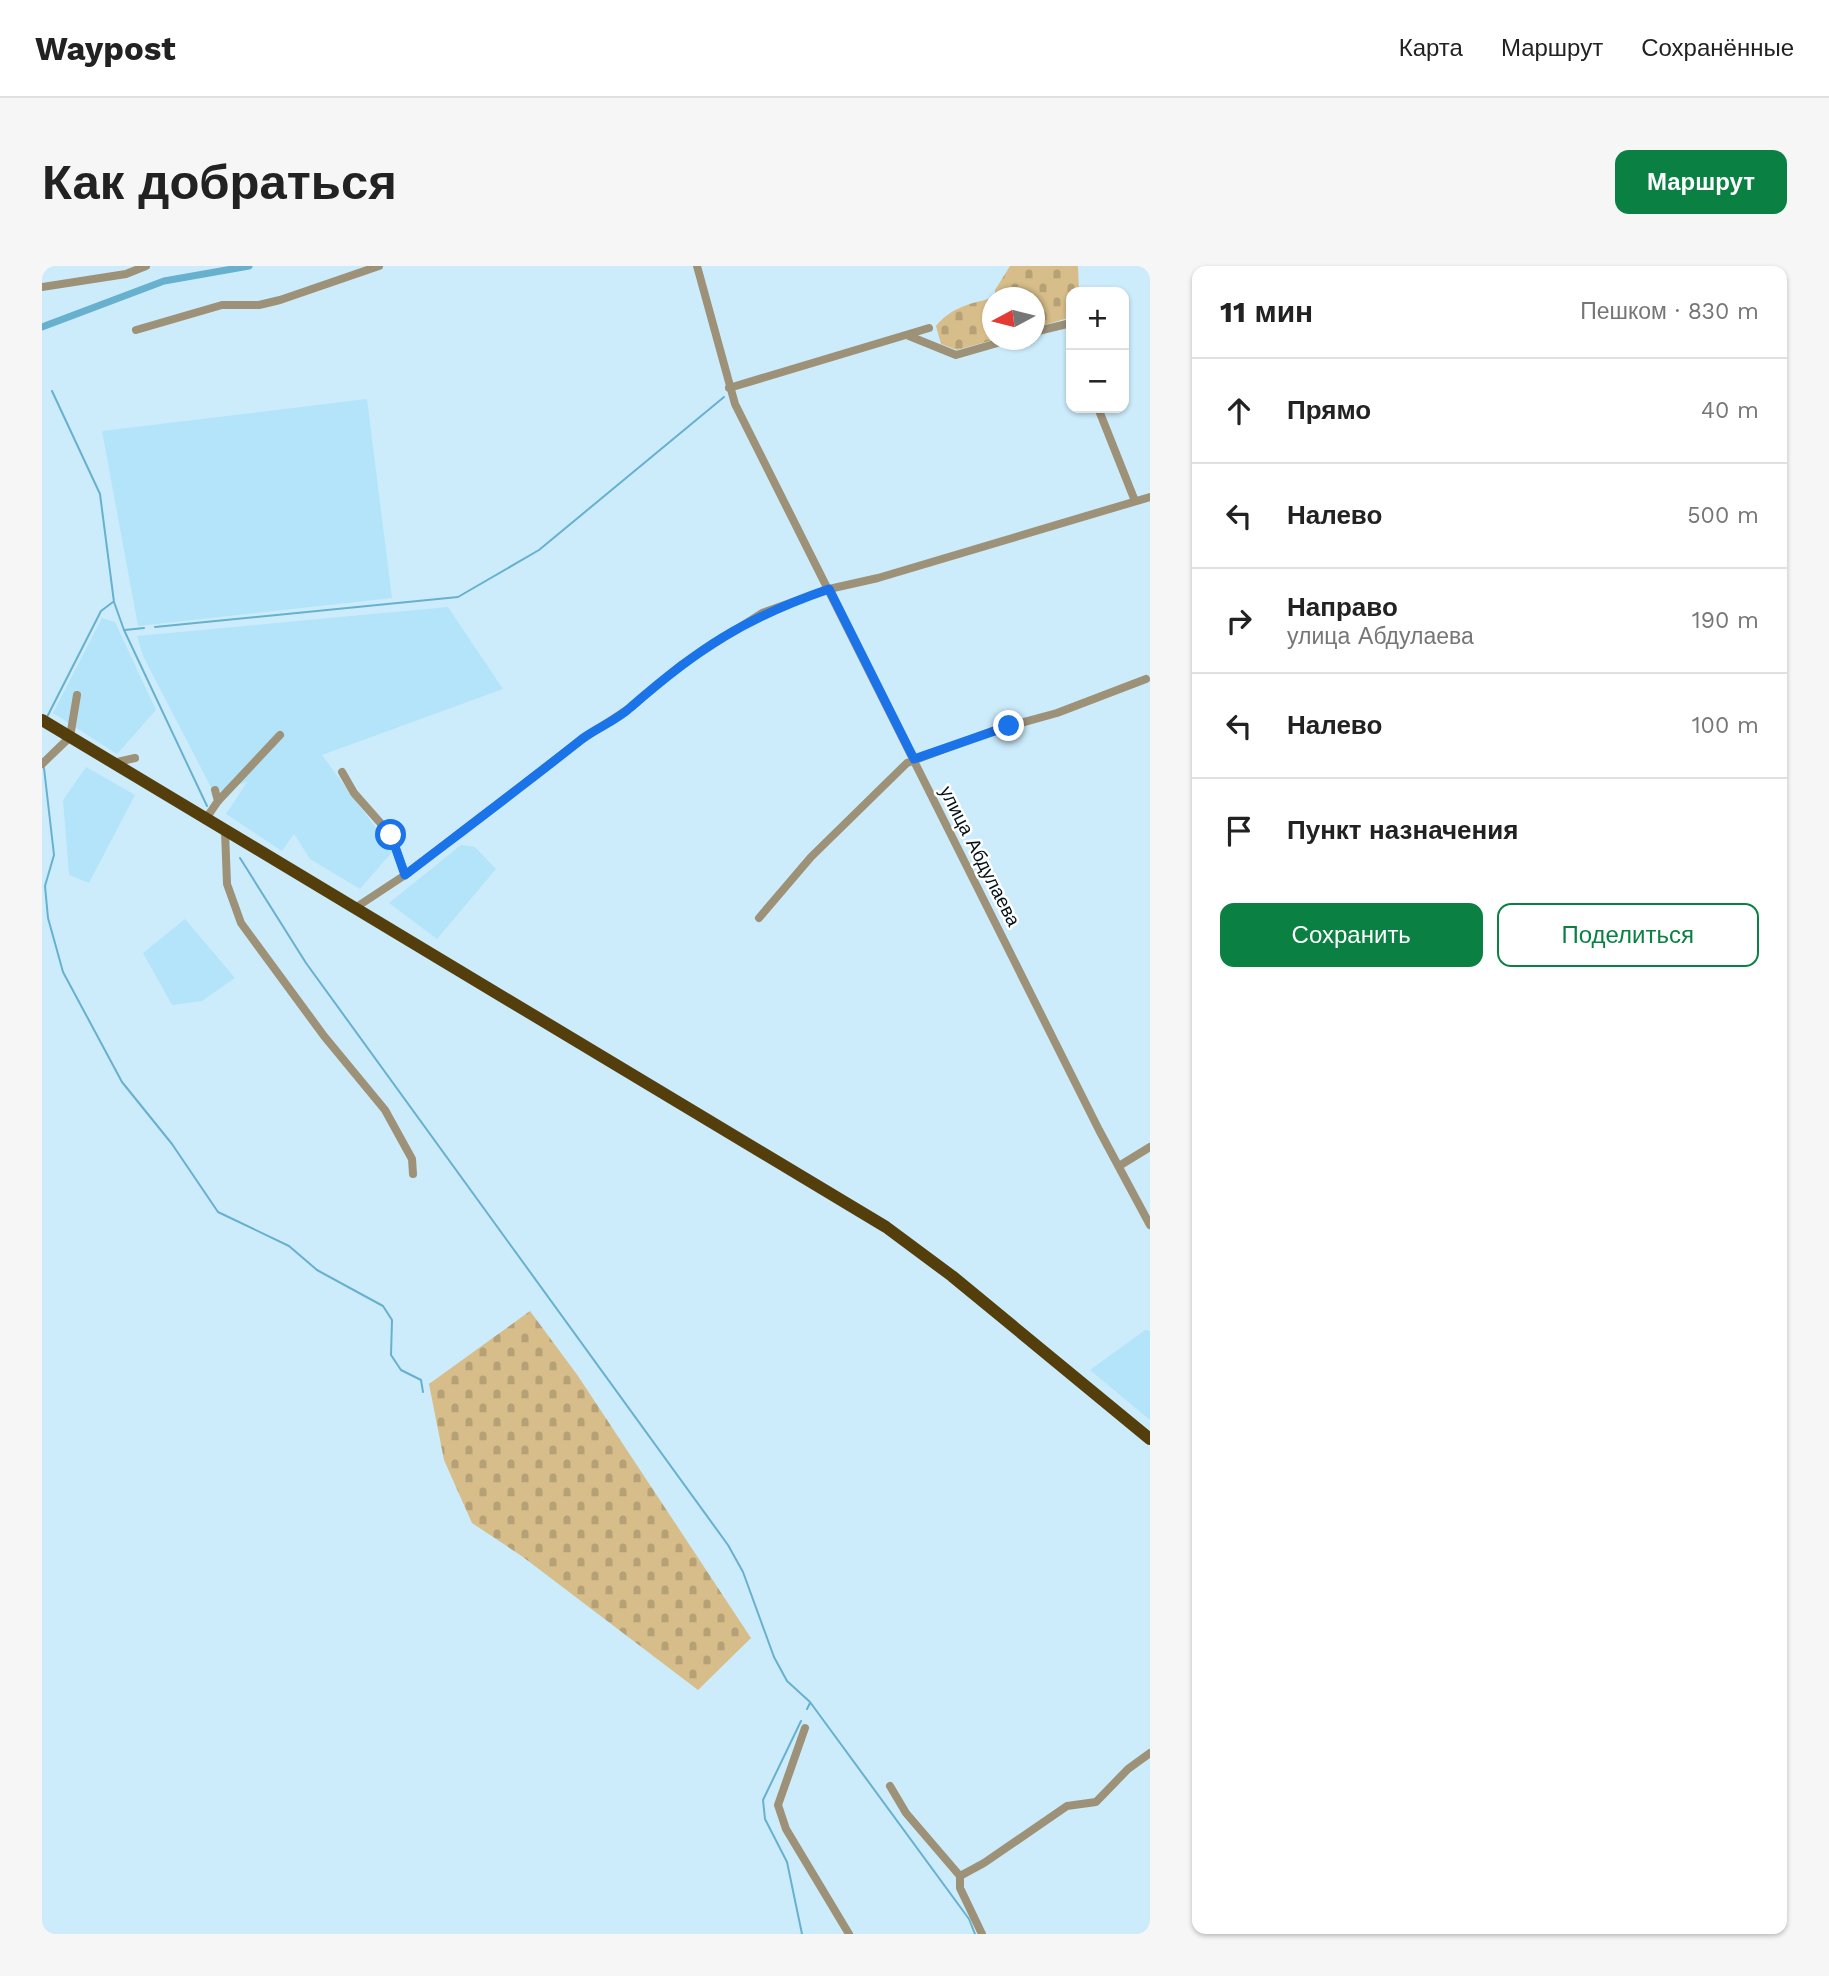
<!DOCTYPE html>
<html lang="ru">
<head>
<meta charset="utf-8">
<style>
	body { margin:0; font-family:"Work Sans",sans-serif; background:#f6f6f6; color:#222 }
	.controls { position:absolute; right:21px; top:21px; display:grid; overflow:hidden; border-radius:14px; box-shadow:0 2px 5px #0004 }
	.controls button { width:63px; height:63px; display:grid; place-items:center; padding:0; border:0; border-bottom:2px solid #e0e0e0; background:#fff; color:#222; font:35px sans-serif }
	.compass { position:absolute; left:940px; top:21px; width:63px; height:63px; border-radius:50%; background:#fff; box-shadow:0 2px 5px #0004; rotate:263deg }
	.stop { position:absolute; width:21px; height:21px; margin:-16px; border:5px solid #1a73e8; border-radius:50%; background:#fff }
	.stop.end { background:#1a73e8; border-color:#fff; box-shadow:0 2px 7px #0008 }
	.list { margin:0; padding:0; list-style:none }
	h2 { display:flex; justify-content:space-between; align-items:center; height:91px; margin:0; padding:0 28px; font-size:30px }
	h2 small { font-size:23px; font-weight:400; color:#767676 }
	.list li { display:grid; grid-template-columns:46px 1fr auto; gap:21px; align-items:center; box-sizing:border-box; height:105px; padding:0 28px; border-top:2px solid #e0e0e0 }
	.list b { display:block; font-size:26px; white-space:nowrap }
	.list p { margin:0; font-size:23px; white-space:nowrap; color:#767676 }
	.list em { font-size:23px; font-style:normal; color:#767676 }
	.actions { display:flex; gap:14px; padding:21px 28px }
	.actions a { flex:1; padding:16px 0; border:2px solid #0b8043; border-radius:14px; text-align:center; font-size:24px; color:#0b8043 }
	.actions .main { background:#0b8043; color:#fff }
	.icon { flex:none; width:38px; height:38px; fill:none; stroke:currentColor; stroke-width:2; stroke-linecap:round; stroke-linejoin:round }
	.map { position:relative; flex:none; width:1108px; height:1668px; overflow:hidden; border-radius:14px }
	header { display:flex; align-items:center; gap:42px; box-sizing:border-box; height:98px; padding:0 35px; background:#fff; border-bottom:2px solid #e0e0e0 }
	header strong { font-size:33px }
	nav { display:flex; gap:38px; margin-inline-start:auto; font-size:24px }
	.intro { display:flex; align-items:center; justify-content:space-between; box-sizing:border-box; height:168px; padding:0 42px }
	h1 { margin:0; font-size:49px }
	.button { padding:18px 32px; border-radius:14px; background:#0b8043; color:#fff; font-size:24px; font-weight:700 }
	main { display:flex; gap:42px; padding:0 42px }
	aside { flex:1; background:#fff; border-radius:14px; box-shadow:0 2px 5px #0004 }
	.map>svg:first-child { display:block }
</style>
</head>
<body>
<header>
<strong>Waypost</strong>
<nav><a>Карта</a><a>Маршрут</a><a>Сохранённые</a></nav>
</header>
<div class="intro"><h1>Как добраться</h1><a class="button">Маршрут</a></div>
<main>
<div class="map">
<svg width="1108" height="1668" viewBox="0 0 1108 1668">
	<defs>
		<pattern id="cemetery-stones" width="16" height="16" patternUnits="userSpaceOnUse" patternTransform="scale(1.75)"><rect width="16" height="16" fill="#d6bd89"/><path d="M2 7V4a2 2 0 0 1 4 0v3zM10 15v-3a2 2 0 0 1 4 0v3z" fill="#b6a176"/></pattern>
	</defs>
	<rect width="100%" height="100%" fill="#ccecfb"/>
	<path fill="#b3e4fa" d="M325,133L350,332L96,360L60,165Z
		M406,341L461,423L280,489L351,585L318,623L268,593L252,568L240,585L184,548L205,516L172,527L101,390L95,370Z
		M60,352L73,356L114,444L75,488L11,447Z
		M44,501L93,529L47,617L27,609L21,534Z
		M419,579L433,581L454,603L395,673L347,637Z
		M143,653L193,712L160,735L130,739L101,687Z
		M1103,1064L1108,1065V1154L1048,1104Z"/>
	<path fill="url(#cemetery-stones)" d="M968,0H1036L1037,26H1029V51L993,62L992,32L953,31V24Z
		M950,32L951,74L915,84L899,78L894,60C910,41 927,38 950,32Z
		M488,1045L536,1110L709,1372L656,1424L481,1291L430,1257L402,1194L387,1118Z"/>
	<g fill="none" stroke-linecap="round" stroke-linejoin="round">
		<path stroke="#67b0ce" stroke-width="2" d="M10,125L58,228L72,336L82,364L165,540
			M113,361L416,331L497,284L682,131
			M83,364L102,362
			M5,451L59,345L71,336
			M2,502L12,589L3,620L6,652L21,706L80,816L130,878L176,946L247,980L275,1004L341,1040L350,1054L349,1089L359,1104L379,1114L381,1126
			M198,592L264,697L686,1279L701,1306L732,1391L745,1415L768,1436L927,1653L933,1668
			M765,1443L768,1437
			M759,1455L721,1534L723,1553L745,1596L760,1668"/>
		<path stroke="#67b0ce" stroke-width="7" d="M0,61L122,15L207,0"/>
		<path stroke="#9d9178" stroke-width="8" d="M655,0L693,138L1057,864L1108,959
			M0,21L84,8L104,0
			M94,64L180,39H217L238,34L337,0
			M992,66L1029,57
			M867,70L914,89L966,74
			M687,122L887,62
			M1056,142L1093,235
			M71,497L93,492
			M0,498L28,471L35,429
			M300,506L312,527L349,569L363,609
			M173,524L176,535
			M163,554L176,535L238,469
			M183,565L185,618L199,657L282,770L343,844L370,893L371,908
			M313,642L363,609L539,474L589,441L639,399L720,347L787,323L836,312L1108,231
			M717,652L769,591L865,497L953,464L1015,447L1104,413
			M1077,900L1108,881
			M763,1462L736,1539L744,1563L807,1668
			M848,1520L864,1547L918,1610
			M940,1668L918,1622V1610L942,1597L1025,1540L1054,1536L1086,1503L1108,1487"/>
		<path stroke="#533e0c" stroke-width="12" d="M0,454L844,961L910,1010L1108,1173"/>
	</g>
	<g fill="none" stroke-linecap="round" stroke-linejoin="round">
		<path stroke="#1a73e8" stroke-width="9" d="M349,569L363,609C422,564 482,519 540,473C555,462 575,454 589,441C655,383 703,352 787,323L872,493L967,460"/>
	</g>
	<g text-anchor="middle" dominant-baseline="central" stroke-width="5" stroke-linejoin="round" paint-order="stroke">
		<g font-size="19" fill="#041218" stroke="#fff">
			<text transform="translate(938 590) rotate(63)">улица Абдулаева</text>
		</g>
	</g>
</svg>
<div class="controls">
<button>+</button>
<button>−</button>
</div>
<svg class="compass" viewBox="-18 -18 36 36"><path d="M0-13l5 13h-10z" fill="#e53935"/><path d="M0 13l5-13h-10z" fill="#767676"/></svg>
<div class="stop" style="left:349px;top:569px"></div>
<div class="stop end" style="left:967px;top:460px"></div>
</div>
<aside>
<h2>11 мин<small>Пешком · 830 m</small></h2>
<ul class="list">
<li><svg class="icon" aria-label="ahead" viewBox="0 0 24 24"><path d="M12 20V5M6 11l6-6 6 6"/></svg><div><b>Прямо</b></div><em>40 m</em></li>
<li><svg class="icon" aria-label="left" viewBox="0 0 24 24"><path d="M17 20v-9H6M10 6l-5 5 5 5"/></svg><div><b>Налево</b></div><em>500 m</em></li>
<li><svg class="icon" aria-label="right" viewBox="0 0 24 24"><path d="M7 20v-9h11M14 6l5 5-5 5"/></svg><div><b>Направо</b><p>улица Абдулаева</p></div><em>190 m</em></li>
<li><svg class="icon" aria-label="left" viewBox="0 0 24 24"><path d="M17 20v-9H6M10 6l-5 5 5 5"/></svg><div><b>Налево</b></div><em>100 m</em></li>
<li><svg class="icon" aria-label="arrive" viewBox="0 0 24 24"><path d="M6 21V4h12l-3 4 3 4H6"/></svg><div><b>Пункт назначения</b></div></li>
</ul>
<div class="actions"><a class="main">Сохранить</a><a>Поделиться</a></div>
</aside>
</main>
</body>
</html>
